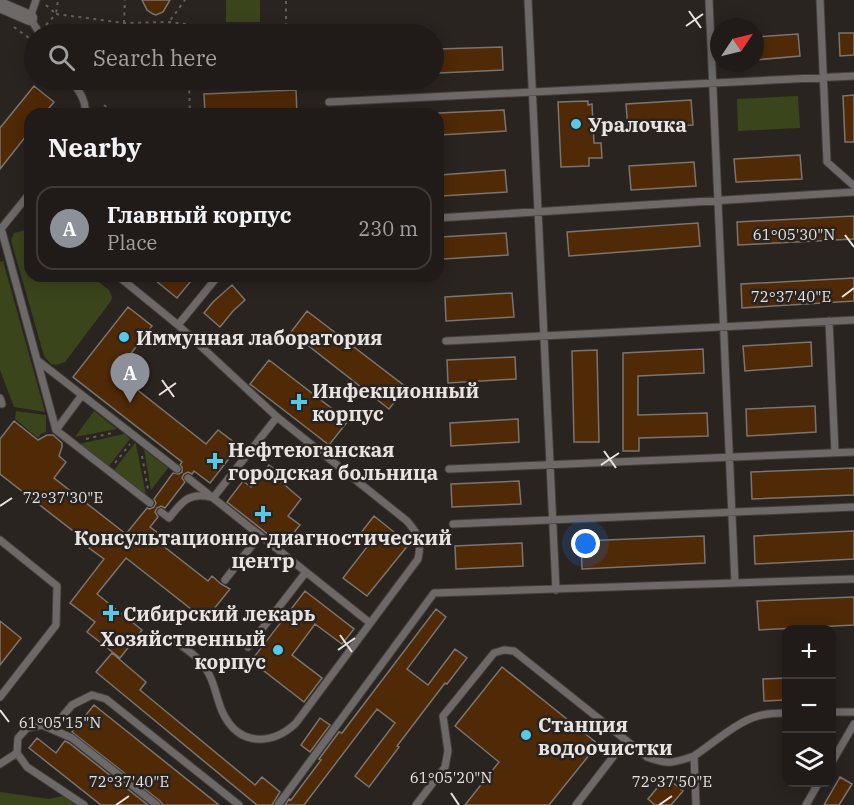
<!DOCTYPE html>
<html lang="en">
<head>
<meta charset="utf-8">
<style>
	body { margin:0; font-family:"IBM Plex Serif",serif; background:#282421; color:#f1f3f6 }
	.controls { position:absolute; right:18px; bottom:18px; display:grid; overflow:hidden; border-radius:12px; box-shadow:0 3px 15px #0003 }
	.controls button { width:54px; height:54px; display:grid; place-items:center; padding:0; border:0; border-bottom:2px solid #3d3937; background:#201b18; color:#f1f3f6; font:30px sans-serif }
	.compass { position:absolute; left:710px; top:18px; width:54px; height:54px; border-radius:50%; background:#201b18; box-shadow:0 3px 15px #0003; rotate:55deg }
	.you { position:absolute; left:586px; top:544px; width:21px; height:21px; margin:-15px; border:4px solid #fff; border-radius:50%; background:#1a73e8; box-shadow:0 0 0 9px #1a73e833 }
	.badge { display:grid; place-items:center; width:39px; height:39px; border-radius:50%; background:#8c9099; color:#fff; font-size:20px; font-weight:700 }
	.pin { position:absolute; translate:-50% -50px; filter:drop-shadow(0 2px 3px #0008) }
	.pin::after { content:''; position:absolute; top:32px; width:21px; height:18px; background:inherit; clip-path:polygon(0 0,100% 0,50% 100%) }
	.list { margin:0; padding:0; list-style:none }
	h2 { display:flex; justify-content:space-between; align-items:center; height:78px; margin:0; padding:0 24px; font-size:26px }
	h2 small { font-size:20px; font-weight:400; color:#a2a1a2 }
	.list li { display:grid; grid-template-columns:39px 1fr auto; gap:18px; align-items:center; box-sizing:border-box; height:84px; margin:0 12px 12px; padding:0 12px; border:2px solid #3d3937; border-radius:18px }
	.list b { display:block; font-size:22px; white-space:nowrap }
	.list p { margin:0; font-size:20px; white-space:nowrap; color:#a2a1a2 }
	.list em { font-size:20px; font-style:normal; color:#a2a1a2 }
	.icon { flex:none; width:33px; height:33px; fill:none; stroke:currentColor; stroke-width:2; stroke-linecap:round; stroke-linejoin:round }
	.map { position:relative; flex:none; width:854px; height:805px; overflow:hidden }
	.search { position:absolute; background:#201b18; box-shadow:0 3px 15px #0003; left:24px; top:24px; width:420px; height:66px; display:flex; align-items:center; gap:15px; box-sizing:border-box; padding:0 21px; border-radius:33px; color:#a2a1a2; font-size:22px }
	.panel { position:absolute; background:#201b18; box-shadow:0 3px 15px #0003; left:24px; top:108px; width:420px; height:174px; border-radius:18px }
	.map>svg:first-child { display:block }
</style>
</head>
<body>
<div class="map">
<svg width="854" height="805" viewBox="0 0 854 805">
	<rect width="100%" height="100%" fill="#2a2420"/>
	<path fill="#3b451c" d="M226,0H260V22H226Z
		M798,96L800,128L738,131L737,99Z
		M30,229V276H91L109,290L112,297L111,301L65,362L56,365L51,364L44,356L11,240L14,233Z
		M3,261L45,412L14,407L0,370V262Z
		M16,411L46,415V432L41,434L38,438L15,419Z
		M94,411L117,429L75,437Z
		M124,434L130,439L109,466L79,444Z
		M135,443L136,444L146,495L114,470Z
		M144,449L168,468L151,490Z
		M0,792L49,799L63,796L76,805H0Z"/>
	<path fill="#502907" stroke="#7b746f" stroke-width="1.5" d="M142,0H170L163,12L156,15L153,14L147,10Z
		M839,33H854V55L840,56Z
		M798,34L800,56L755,60V37Z
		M502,47L503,70L439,73L438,49Z
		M34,86L54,102L44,114H30V131L0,169V128Z
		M296,90L297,114H205L204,94Z
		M854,95V142H845L843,96Z
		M691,100L693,125L628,129L626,104Z
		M588,101V105L592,104L594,143H601L602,158H589V166L561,167L558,102Z
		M504,110L506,131L440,135L439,113Z
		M800,155L802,179L736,182L734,159Z
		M694,162L696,186L631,190L629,166Z
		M505,170L507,192L441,196L440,175Z
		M854,216V239L738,245L737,222Z
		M698,223L700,246L569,256L567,232Z
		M506,233L508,255L443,259L441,237Z
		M150,276H195L177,298Z
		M854,278V301L742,308L741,284Z
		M232,285L245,300L233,311L220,327L204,313L213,302Z
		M512,293L514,317L446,321L445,297Z
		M128,307L152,326L116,373L206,444L218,430L239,446L210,483L194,471L192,474L188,472L184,474L182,478L185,482L165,508L161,506L157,508L155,512L158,517L150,527L166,539L162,545L208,581L212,576L221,584L230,589L205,620L126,558L97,594L142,630L120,658L87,632L95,622L70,603L104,559L89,548L91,545L0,474V439L14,421L38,440L47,435H53L62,443V447L59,456L66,462L54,478L126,534L147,508L150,509L154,507L156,503L154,499L173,473L179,474L182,472V467L180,465L182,462L73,377Z
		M307,311L406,387L389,409L291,332Z
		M811,342L812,366L745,371L743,346Z
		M703,349L704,373L638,376V415L707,413L708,436L639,438V451H623V353Z
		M597,350L599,442H574L572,351Z
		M515,357L516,379L448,383L447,360Z
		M269,360L348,421L329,445L250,384Z
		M815,406L816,432L747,436L746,409Z
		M518,419L519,442L451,446L450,423Z
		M269,465L283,475L279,480L301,499L288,516L300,525L283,546L227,502L243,481L251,487Z
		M854,468V495L752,499L751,472Z
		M519,481L521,504L452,507L451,484Z
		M374,516L409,544L367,596L343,578L367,547L356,539Z
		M854,531V559L755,564L754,536Z
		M704,536L705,563L582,569L581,541Z
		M522,543L523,566L456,569L455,546Z
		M305,591L354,629L342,644L315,624L292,655L322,678L304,702L251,661Z
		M854,597V625L759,630L757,601Z
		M436,609L446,617L407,669L428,685L455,649L467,658L447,684L445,683L397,746L399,747L369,787L355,776L395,723L377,709L304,805H285L289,799L291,800L321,760L319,759L339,732L342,733Z
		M0,621L21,638L0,665Z
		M112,653L146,682L140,690L255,785L262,777L280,792L272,805H257L96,672Z
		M502,667L598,744L549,805H465L499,762L455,726Z
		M786,678V700L764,701L763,679Z
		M94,705L219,805H163L160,801L72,732Z
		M320,718L330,725L310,752L301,745Z
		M37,738L56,753L64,742L65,741L69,743L148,805H101L29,748Z
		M666,777L683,791L671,805H655L648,799Z
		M840,777L852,784L839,805H824Z"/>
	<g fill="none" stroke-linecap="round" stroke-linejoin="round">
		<g stroke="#453f3b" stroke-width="9">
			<path id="lane" d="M36,0L30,18L40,34
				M528,0L556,590
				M709,0L735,583
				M820,0L827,162L854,186
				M71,80C78,90 87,100 85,114
				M329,102L854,76
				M438,218L854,192
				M1,228L56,430L150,503
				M0,230L30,193
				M118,276L178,325L218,276
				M829,321L835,452
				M446,341L854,320
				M37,360L177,469
				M0,398L2,404
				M56,430L82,395
				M449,469L854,452
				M188,478L370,623
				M213,498L277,417
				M161,512L169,518C182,502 188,492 211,497
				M453,524L854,507
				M0,540L57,586L56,625L0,697
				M225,580L260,535
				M171,638C183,647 198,656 206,669C216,683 216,702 225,717C242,747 274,744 296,723L418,559C422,540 419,535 407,521L277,417L178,325
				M248,647L306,572
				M832,712H854
				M52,729L72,705L92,695L106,699L239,805
				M832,762L854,724
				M0,764L17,753
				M84,805L27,767L17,753L18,738L27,728L42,725L72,738L157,805
				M278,805L434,593L854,579
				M416,805L445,767L448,751L443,716L494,653L504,650L514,651L647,757C668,765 673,763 694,756
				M576,805L626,740
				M696,805L694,756C712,744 738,721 758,716C768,713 777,713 786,713
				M806,805L819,782"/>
		</g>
		<g stroke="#453f3b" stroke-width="16">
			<path id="street" d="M0,5L30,18"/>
		</g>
		<path stroke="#65605c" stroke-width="2" stroke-dasharray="3 4.5" stroke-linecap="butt" d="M46,5L56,14L58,0
			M124,23L125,0
			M46,25L56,14L124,23L169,22L214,28L230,34
			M14,27L29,38
			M171,34L169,22L185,0
			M285,34L286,30V0
			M178,80H179
			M323,80L327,91
			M189,83L190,114
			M104,105L116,114
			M86,439L112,433
			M142,456L148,489
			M115,463L130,444"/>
		<use href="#lane" stroke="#6d6969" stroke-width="7"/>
		<use href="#street" stroke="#6d6969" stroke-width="14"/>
	</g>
	<path fill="none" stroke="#e8e4e1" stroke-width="2" d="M689,11L701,28M686,26L703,14M845,235L854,247M842,297L854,288M162,380L174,397M159,395L176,383M604,451L616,468M601,465L619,453M0,506L12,498M340,635L352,652M338,650L355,638M0,710L9,722M451,793L459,805M116,805L129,796M659,805L672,796"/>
	<g fill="#59c8e5" stroke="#2a2420" stroke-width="2">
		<circle cx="576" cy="124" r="6"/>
		<circle cx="124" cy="337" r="6"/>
		<path d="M296 393h6v6h6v6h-6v6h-6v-6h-6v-6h6z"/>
		<path d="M212 452h6v6h6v6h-6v6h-6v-6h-6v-6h6z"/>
		<path d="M260 505h6v6h6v6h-6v6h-6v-6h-6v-6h6z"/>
		<path d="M108 604h6v6h6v6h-6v6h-6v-6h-6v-6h6z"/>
		<circle cx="278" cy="650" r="6"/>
		<circle cx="526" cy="735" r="6"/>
	</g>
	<g text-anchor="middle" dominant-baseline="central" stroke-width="5" stroke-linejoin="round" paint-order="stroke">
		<g font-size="20" font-weight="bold" fill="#e8e4e1" stroke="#2a2420" text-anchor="start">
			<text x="588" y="124">Уралочка</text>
			<text x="136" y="337">Иммунная лаборатория</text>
			<text x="312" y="390">Инфекционный<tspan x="312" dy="23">корпус</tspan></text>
			<text x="228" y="449">Нефтеюганская<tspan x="228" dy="23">городская больница</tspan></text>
			<text x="263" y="537" text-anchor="middle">Консультационно-диагностический<tspan x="263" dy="23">центр</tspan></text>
			<text x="123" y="613">Сибирский лекарь</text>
			<text x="266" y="638" text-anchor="end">Хозяйственный<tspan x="266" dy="23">корпус</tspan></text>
			<text x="538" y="724">Станция<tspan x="538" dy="23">водоочистки</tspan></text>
		</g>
	</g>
	<g font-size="15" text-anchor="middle" fill="#e8e4e1" stroke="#2a2420" stroke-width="5" stroke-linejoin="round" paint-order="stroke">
		<text x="794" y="240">61°05'30"N</text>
		<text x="791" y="302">72°37'40"E</text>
		<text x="63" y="503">72°37'30"E</text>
		<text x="60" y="728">61°05'15"N</text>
		<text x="451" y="783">61°05'20"N</text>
		<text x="129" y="787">72°37'40"E</text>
		<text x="672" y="787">72°37'50"E</text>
	</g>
</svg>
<div class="controls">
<button>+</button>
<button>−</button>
<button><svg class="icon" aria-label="layers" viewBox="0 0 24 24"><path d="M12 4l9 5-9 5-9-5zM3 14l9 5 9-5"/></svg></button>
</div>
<svg class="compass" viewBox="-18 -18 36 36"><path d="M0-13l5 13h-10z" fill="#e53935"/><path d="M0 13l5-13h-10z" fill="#a2a1a2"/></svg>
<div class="you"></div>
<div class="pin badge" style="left:130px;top:403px">A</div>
<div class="search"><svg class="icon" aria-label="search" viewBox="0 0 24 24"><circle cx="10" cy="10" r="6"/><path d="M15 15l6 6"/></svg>Search here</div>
<section class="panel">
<h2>Nearby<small></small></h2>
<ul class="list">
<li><span class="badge">A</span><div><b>Главный корпус</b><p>Place</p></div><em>230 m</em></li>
</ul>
</section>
</div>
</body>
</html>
